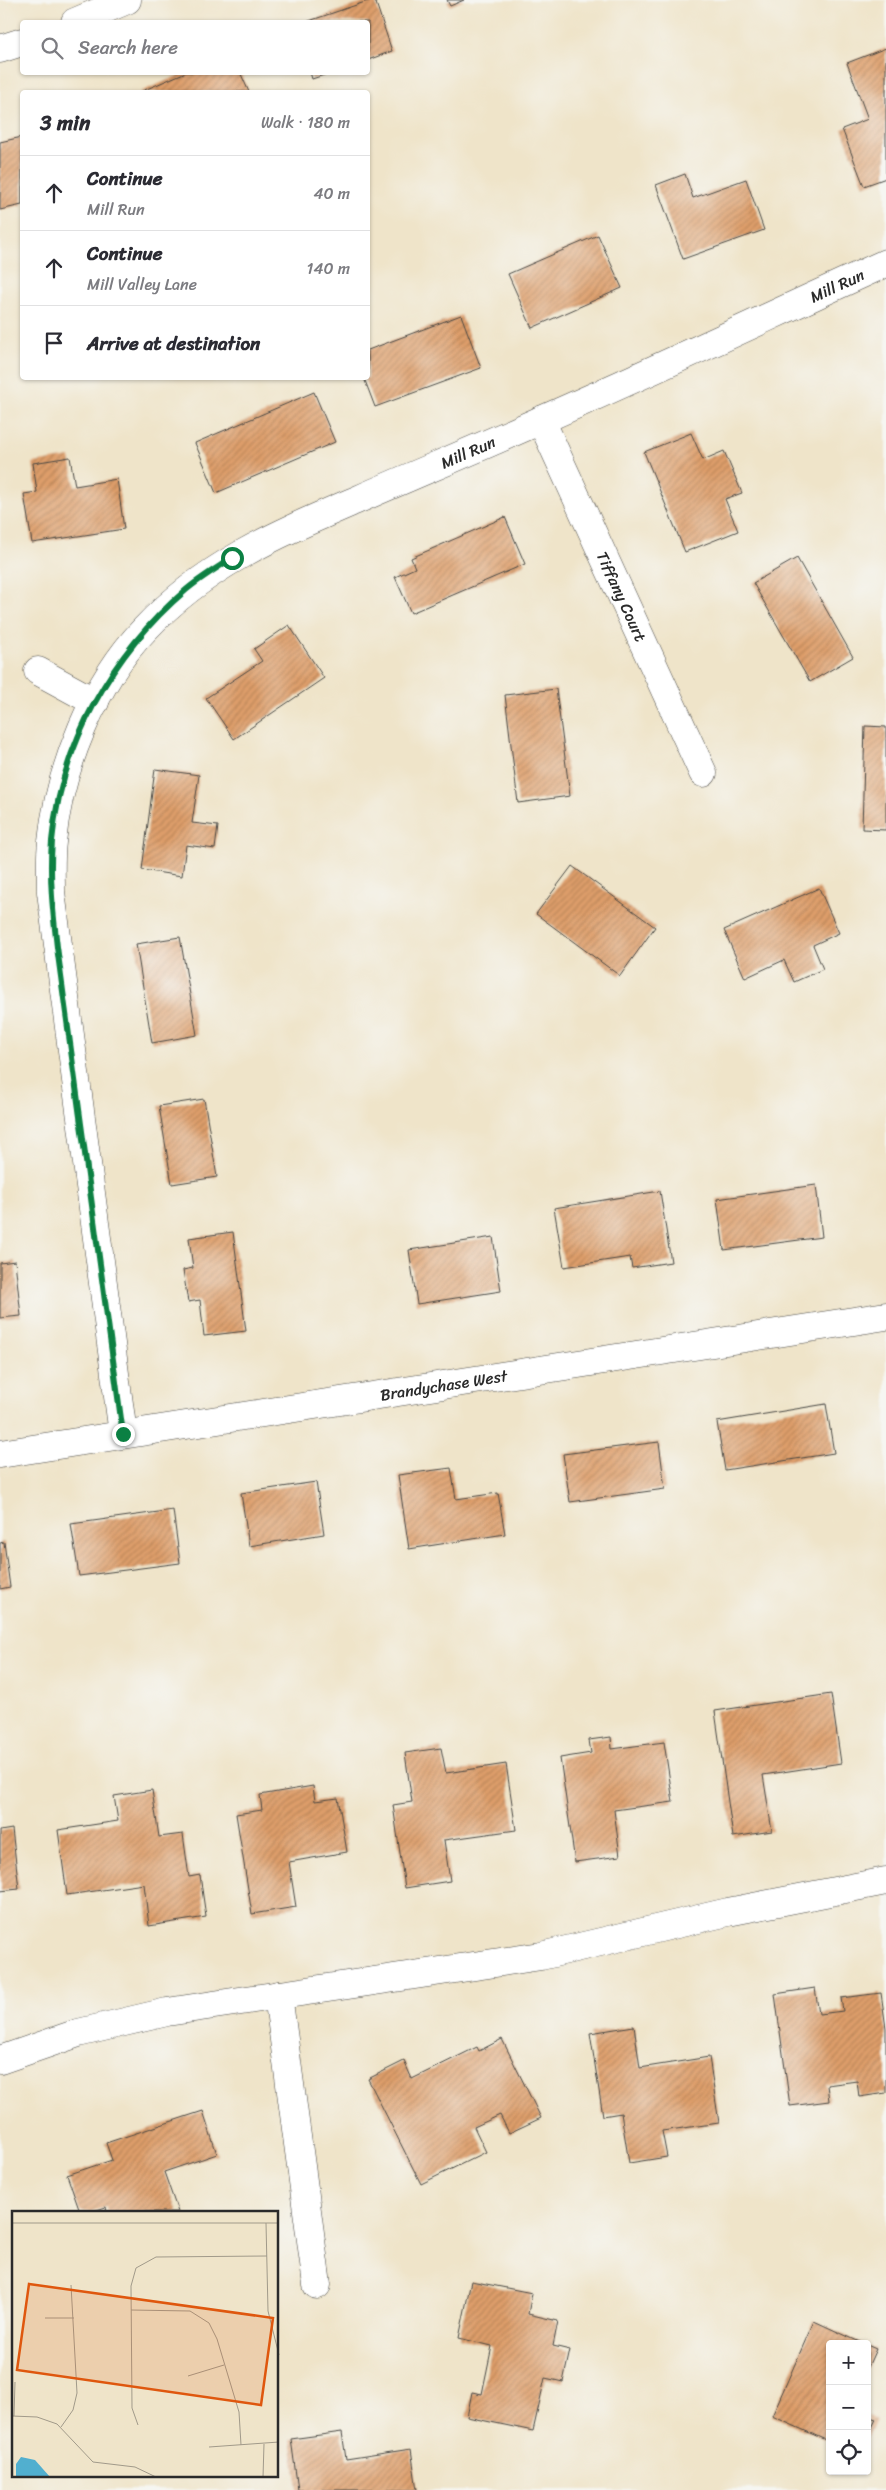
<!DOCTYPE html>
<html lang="en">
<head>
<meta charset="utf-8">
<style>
	body { margin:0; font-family:Sriracha,sans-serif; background:#f7f7f7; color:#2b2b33 }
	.controls { position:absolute; right:15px; bottom:15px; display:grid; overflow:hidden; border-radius:5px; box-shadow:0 1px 4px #0004 }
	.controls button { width:45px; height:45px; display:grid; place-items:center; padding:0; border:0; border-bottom:1px solid #e1e1e2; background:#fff; color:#2b2b33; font:25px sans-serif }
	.stop { position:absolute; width:15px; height:15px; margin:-11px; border:4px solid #0b8043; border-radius:50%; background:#fff }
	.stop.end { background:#0b8043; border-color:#fff; box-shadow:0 1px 5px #0008 }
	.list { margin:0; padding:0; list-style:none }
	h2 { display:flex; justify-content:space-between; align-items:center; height:65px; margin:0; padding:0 20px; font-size:21px }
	h2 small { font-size:16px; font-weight:400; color:#7c7c81 }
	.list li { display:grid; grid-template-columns:32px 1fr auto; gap:15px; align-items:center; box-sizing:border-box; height:75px; padding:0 20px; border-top:1px solid #e1e1e2 }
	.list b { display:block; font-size:19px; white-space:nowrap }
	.list p { margin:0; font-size:16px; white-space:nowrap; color:#7c7c81 }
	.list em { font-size:16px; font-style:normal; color:#7c7c81 }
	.icon { flex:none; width:28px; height:28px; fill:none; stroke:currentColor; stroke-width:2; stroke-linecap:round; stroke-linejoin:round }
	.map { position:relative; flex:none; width:886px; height:2490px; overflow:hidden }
	.search { position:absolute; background:#fff; box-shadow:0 1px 4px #0004; left:20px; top:20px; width:350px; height:55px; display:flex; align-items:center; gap:12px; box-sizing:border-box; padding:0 18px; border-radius:5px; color:#7c7c81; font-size:19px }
	.panel { position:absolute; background:#fff; box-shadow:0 1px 4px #0004; left:20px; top:90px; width:350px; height:290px; border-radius:5px }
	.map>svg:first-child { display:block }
</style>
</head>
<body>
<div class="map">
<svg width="886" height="2490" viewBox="0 0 886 2490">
	<defs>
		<pattern id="building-hatch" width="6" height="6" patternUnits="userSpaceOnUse" patternTransform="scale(1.25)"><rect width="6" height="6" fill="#de9e6a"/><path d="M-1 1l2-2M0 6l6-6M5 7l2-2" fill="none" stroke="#b48157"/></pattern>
	</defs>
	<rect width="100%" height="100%" fill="#f6f6f2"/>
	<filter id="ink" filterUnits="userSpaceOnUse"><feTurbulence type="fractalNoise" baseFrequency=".02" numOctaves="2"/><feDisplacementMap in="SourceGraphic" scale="10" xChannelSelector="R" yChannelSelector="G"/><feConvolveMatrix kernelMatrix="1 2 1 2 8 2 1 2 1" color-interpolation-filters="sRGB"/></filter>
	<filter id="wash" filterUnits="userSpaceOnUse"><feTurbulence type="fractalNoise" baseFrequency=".0096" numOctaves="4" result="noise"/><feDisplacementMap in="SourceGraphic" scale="20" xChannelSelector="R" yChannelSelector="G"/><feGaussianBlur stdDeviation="1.12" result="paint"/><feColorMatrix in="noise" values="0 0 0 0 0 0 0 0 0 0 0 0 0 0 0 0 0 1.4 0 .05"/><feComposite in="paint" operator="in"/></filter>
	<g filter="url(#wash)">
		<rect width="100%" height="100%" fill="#efe4c9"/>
		<g id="blocks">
			<path fill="url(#building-hatch)" d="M371,0H375L392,51L368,60V22H306Z
				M447,0H464L450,6Z
				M886,48V178L864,186L842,129L868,119L847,63Z
				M186,72H240L249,92H140Z
				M310,72H330V73L312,79Z
				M22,137V205L0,210V142Z
				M685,174L693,198L746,179L764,230L683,259L656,185Z
				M598,235L622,288L532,328L508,274Z
				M461,315L481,368L375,407L364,378H368V350Z
				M314,392L335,442L216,493L195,443Z
				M691,433L703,460L724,451L742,493L725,499L738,531L685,552L644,452Z
				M70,457L75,486L117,479L124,529L32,543L24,494L37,492L33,463Z
				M505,517L525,564L411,613L395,577L415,568L411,558Z
				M797,558L853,657L810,682L753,583Z
				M289,625L324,678L234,739L206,698L262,661L254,649Z
				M556,689L570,796L518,803L505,695Z
				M865,726L886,727V830L862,829Z
				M155,769L199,775L192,823L218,826L215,849L186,845L182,876L142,870Z
				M572,866L655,927L620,976L536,914Z
				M819,888L839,933L813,945L823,969L794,982L784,960L745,978L724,930Z
				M180,937L197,1035L152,1043L136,944Z
				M204,1099L217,1177L172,1184L159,1106Z
				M816,1185L822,1237L724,1250L717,1199Z
				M660,1191L671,1262L632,1268L630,1257L564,1267L554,1208Z
				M233,1232L246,1331L204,1336L200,1300L188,1302L183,1270L193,1268L189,1238Z
				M493,1237L501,1291L417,1304L409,1250Z
				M15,1261L21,1316L0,1318V1263Z
				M826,1404L834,1453L725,1470L717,1422Z
				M659,1442L665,1489L570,1502L563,1454Z
				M451,1468L456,1499L498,1493L505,1534L409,1549L398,1475Z
				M316,1482L324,1534L249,1546L241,1493Z
				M173,1510L180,1563L79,1576L71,1524Z
				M4,1542L10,1587L0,1589V1543Z
				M831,1694L841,1763L763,1775L772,1831L733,1837L715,1711Z
				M611,1737L612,1749L664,1742L673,1802L614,1810L620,1856L575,1862L560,1758L591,1753L589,1740Z
				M441,1748L446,1773L506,1764L516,1830L444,1840L450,1881L405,1888L393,1805L412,1802L405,1753Z
				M313,1786L315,1801L338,1798L347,1852L289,1862L296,1907L252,1914L236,1814L262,1810L260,1795Z
				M152,1790L159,1837L183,1834L189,1877L200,1875L206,1917L149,1926L144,1884L67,1895L58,1830L118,1821L114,1796Z
				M12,1829L19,1889L0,1891V1831Z
				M815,1988L819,2014L843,2011L841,1998L881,1993L886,2028V2093L859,2097L857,2081L827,2085L829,2101L790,2106L775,1994Z
				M634,2026L640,2068L709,2057L719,2123L662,2131L667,2157L629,2163L621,2113L603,2116L590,2033Z
				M502,2039L541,2118L509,2133L500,2115L474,2127L486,2152L421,2184L368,2079L404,2061L412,2079L477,2047L479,2051Z
				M203,2111L217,2154L164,2172L178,2212H107L106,2207L90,2212H80L67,2175L112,2160L106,2143Z
				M471,2281L532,2293L528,2314L558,2321L553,2346L570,2350L563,2382L545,2378L533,2431L467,2417L472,2392L482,2394L492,2346L459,2338Z
				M814,2321L864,2344H830V2442L772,2416Z
				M867,2345L876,2349L867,2369Z
				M867,2416L876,2419L867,2439Z
				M342,2432L346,2459L411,2449L417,2490H298L291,2439Z"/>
		</g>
	</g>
	<g filter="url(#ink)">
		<use href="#blocks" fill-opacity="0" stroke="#484743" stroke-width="1"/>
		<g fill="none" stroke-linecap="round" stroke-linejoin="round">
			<g stroke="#484743" stroke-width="29">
				<g id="minor">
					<path d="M75,22L127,0"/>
					<path d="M0,49L22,42"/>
					<path id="s1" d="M541,420L703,773"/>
					<path d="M38,671L95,702"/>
					<path id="s2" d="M123,1434L51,892C51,876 50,858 52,842C59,769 94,682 145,629C207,563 278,534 359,499C414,475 469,452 523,428C645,375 765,318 886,263"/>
					<path id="s3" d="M0,1454L886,1316"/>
					<path d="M278,1995L317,2285"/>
					<path d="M0,2060L78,2033L167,2012L541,1956L728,1912L886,1881"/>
				</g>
			</g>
			<use href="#minor" stroke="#fff" stroke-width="28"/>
		</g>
	</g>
	<g fill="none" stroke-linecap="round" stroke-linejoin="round" filter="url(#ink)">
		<path stroke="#0b8043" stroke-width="6" d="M123,1434L57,947C53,912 49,877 52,841C61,744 112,653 186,590C200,578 217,568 232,558"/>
	</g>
	<g text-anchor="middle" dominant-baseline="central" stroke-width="4" stroke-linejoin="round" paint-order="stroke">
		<g font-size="16" fill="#2b2b2b" stroke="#f6f6f2">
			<text stroke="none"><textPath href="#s2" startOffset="1609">Mill Run</textPath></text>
			<text stroke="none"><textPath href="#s2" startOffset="1204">Mill Run</textPath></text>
			<text stroke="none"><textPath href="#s1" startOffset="194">Tiffany Court</textPath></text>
			<text stroke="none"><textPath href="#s3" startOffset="449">Brandychase West</textPath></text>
		</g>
	</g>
	<g transform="translate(12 2211)">
		<rect width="266" height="266" fill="#efe4c9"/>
		<path d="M9,246L23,249L38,266H4V253Z" fill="#51afcf"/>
		<path fill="none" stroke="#a19a8a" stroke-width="1" d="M0,12H267M254,12L256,100L267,144M119,99L178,100L197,112L205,128L227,201L229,234M33,107H62M176,165L212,154M0,205L25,206L45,213L81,251L123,256L144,266M2,205L3,171M126,214L120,197L119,75L124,57L144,46L255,45M49,216L61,199L65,182L59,74M197,236L267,231M251,266L252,233"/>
		<path fill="#df570e" fill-opacity="0.15" stroke="#df570e" stroke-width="2.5" d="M17,73L261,107L249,194L5,159Z"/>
		<rect width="266" height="266" fill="none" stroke="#2b2b2b" stroke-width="2.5"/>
	</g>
</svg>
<div class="controls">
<button>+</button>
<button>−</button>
<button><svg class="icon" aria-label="locate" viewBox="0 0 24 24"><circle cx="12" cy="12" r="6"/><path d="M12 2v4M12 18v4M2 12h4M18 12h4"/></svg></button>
</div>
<div class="stop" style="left:232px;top:558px"></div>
<div class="stop end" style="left:123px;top:1434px"></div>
<div class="search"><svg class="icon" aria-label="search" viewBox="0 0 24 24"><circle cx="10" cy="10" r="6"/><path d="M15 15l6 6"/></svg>Search here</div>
<section class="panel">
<h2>3 min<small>Walk · 180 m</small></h2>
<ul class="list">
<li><svg class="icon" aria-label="ahead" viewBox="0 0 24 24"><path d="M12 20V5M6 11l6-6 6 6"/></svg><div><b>Continue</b><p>Mill Run</p></div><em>40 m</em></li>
<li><svg class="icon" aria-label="ahead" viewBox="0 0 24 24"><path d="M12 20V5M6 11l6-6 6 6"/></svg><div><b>Continue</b><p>Mill Valley Lane</p></div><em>140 m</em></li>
<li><svg class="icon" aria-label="arrive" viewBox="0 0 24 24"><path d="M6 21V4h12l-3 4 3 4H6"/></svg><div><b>Arrive at destination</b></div></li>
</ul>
</section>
</div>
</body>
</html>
